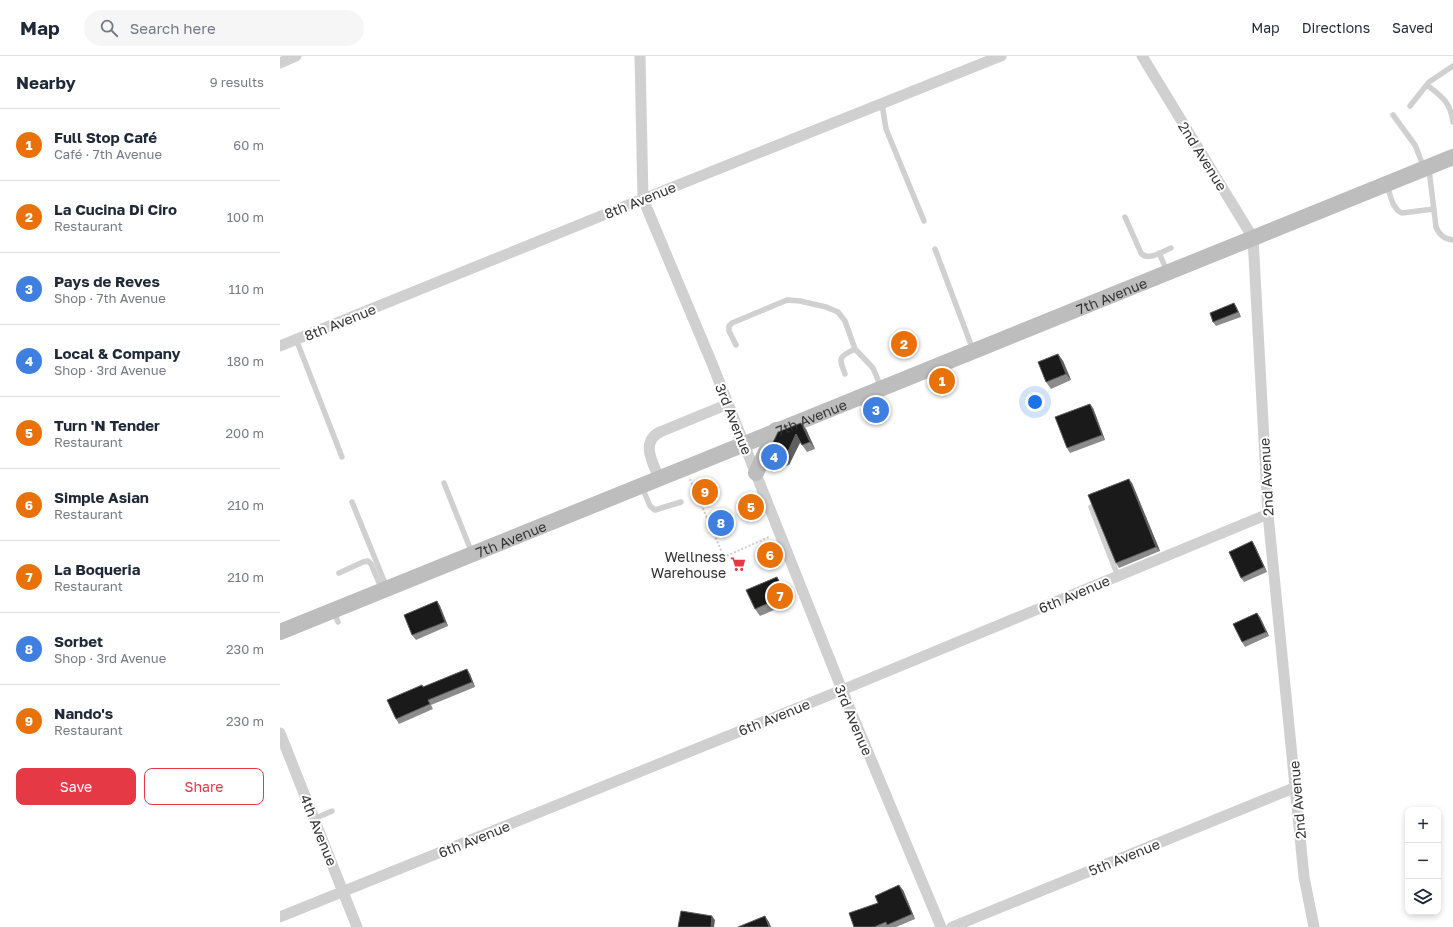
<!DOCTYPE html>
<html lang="en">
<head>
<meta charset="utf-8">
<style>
	body { margin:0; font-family:"Golos Text",sans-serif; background:#f6f6f7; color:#1f2937 }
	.controls { position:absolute; right:12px; bottom:12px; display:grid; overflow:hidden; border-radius:8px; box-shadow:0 2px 6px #0003 }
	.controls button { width:36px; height:36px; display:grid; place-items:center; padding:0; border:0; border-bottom:1px solid #e0e1e3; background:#fff; color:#1f2937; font:20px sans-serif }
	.you { position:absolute; left:755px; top:346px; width:14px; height:14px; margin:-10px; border:3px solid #fff; border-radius:50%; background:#1a73e8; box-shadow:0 0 0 6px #1a73e833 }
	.badge { display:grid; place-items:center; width:26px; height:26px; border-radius:50%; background:#e63946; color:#fff; font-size:13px; font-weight:700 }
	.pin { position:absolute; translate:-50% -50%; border:2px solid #fff; box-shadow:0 1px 4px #0006 }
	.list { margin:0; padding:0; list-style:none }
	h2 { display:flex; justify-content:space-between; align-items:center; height:52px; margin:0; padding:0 16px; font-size:17px }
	h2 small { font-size:13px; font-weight:400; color:#747a83 }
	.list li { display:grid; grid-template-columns:26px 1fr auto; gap:12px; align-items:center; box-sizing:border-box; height:72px; padding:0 16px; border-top:1px solid #e0e1e3 }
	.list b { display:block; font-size:15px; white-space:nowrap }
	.list p { margin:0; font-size:13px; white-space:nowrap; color:#747a83 }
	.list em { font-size:13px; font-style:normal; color:#747a83 }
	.actions { display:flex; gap:8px; padding:12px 16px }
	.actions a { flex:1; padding:9px 0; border:1px solid #e63946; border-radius:8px; text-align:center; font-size:14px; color:#e63946 }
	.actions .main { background:#e63946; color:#fff }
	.icon { flex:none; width:22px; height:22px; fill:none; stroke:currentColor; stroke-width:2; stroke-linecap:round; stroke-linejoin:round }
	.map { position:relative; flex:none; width:1173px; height:871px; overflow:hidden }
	header { display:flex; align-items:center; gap:24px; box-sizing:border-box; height:56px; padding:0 20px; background:#fff; border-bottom:1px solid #e0e1e3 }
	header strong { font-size:19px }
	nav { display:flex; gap:22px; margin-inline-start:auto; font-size:14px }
	.search { width:280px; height:36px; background:#f6f6f7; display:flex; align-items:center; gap:10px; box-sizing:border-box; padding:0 14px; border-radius:22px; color:#747a83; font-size:15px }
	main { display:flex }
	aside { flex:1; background:#fff }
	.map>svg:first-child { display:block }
</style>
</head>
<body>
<header>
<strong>Map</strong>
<div class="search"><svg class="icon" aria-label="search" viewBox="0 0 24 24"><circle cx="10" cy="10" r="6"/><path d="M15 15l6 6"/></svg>Search here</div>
<nav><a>Map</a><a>Directions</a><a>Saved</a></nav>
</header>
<main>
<aside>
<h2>Nearby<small>9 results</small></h2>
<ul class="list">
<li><span class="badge" style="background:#e8710a">1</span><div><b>Full Stop Café</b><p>Café · 7th Avenue</p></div><em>60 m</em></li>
<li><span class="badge" style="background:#e8710a">2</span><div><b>La Cucina Di Ciro</b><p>Restaurant</p></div><em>100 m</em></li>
<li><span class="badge" style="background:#3f7fe0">3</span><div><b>Pays de Reves</b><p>Shop · 7th Avenue</p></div><em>110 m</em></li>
<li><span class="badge" style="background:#3f7fe0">4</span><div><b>Local &amp; Company</b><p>Shop · 3rd Avenue</p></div><em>180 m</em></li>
<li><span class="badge" style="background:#e8710a">5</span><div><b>Turn 'N Tender</b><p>Restaurant</p></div><em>200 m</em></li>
<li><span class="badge" style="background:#e8710a">6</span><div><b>Simple Asian</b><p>Restaurant</p></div><em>210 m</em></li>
<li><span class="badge" style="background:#e8710a">7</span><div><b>La Boqueria</b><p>Restaurant</p></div><em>210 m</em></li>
<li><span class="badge" style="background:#3f7fe0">8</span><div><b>Sorbet</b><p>Shop · 3rd Avenue</p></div><em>230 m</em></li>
<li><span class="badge" style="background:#e8710a">9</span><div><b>Nando's</b><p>Restaurant</p></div><em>230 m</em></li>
</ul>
<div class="actions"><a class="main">Save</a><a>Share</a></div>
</aside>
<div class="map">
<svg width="1173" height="871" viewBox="0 0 1173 871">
	<rect width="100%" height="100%" fill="#fff"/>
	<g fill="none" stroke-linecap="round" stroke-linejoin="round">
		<path stroke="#cdcdcd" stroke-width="2" stroke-dasharray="2 2" stroke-linecap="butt" d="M410,423L444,501L489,481"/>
		<path stroke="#d0d0d0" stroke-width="5.5" d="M1147,29C1162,41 1170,45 1173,66
			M602,48L606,73L644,165
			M1130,50L1149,26L1173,10
			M1113,59L1135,89L1144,112
			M1149,113L1156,171C1159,179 1164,183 1173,184
			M1107,128C1110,138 1112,153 1122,157L1154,153
			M845,161L861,197C868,206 883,195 891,192
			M655,193L693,294
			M879,197L887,215
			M16,283L62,401
			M456,289L449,275V270L452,267L507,244L520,245L546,251L558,256L565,265L575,293L593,312L601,331
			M565,318C559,302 558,301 575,293
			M164,427L192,497
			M362,431L370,450L375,454L401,446
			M72,446L107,532
			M811,451L838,520
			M59,517L83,506L88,505L91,508L102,534
			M54,556L58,566
			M34,763L52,755"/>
		<path stroke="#d0d0d0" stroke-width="11" d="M360,0L363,143L431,305L562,634L661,871
			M862,0L973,182L988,458L1024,821L1034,871
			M0,7L16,0
			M0,290L363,143L721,0
			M379,422C373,407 360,386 380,376L448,348
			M0,677L77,871
			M0,861L562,634L988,458
			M672,871L1016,731"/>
		<g stroke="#bdbdbd" stroke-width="16">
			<path d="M476,417L496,374"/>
			<path id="s1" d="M0,576L1173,101"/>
		</g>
	</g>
	<path fill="#8c8c8c" d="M954,247L957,252L961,261L936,270L933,266Z
		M778,298L783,305L791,324L771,333L766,326Z
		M813,352L825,384L790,397L787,392Z
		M526,373L535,393L527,396L520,386L509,409L492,416L487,409Z
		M852,427L880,495L839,512L836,507Z
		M972,485L975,490L987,516L964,526L961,522Z
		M497,521L501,528L510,547L480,560L475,553Z
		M157,545L160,550L168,570L136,584L132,579Z
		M980,561L989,580L965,591L962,586Z
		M190,618L195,631L151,649L153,653L119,668L116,663L143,631Z
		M623,834L635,863L616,871H574L598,847Z"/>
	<path fill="#5f5f5f" d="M954,247L957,252L961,261L958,256Z
		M778,298L783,305L791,324L786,318Z
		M810,348L813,352L825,384L822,379Z
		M521,367L526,373L535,393L530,386Z
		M516,378L521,385L509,409L505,402Z
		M849,423L852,427L880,495L876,491Z
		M972,485L975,490L987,516L984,511Z
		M497,521L501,528L510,547L505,540Z
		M157,545L160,550L168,570L165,566Z
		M977,557L980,561L989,580L986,576Z
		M187,613L190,618L195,631L192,626Z
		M619,829L623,834L635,863L632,858Z
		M432,860L435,864L434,871H431Z
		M485,860L489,866L491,871H489Z"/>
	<path fill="#1a1a1a" stroke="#5f5f5f" d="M954,247L958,256L933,266L930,257Z
		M778,298L786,318L766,326L758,306Z
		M810,348L822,379L787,392L775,361Z
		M521,367L530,386L522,389L516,378L505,402L487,409L485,403L498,376Z
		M849,423L876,491L836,507L808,439Z
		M972,485L984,511L961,522L949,496Z
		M497,521L505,540L475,553L466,534Z
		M157,545L165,566L132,579L124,559Z
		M977,557L986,576L962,586L953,568Z
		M187,613L192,626L148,644L150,648L116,663L107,644L142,629L143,631Z
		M619,829L632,858L607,869L606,866L594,871H574L569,857L598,847L595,840Z
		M401,855L432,860L431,871H398Z
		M485,860L489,871H458Z"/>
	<defs>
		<g id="supermarket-bare" transform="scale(1.2)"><path d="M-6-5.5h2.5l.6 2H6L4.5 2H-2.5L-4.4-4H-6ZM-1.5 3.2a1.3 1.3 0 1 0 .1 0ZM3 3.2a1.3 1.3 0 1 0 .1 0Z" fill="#e63946" stroke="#fff" stroke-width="2.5" paint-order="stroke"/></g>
	</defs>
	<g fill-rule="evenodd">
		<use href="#supermarket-bare" x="458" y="508"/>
	</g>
	<g text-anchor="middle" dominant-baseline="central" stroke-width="4" stroke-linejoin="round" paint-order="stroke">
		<g font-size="14" fill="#333" stroke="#fff">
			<text transform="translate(923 100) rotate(58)">2nd Avenue</text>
			<text transform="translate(360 144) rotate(-22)">8th Avenue</text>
			<text stroke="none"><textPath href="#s1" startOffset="897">7th Avenue</textPath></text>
			<text transform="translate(60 266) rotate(-22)">8th Avenue</text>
			<text stroke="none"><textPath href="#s1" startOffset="573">7th Avenue</textPath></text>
			<text transform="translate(454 363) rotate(68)">3rd Avenue</text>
			<text transform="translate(986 421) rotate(-93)">2nd Avenue</text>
			<text stroke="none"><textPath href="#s1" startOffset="249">7th Avenue</textPath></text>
			<text transform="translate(794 538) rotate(-23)">6th Avenue</text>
			<text transform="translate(494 661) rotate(-22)">6th Avenue</text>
			<text transform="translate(574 664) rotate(67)">3rd Avenue</text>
			<text transform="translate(1017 744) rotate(-95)">2nd Avenue</text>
			<text transform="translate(39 774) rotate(68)">4th Avenue</text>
			<text transform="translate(194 783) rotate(-22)">6th Avenue</text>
			<text transform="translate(844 801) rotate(-22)">5th Avenue</text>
		</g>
		<g font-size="14" fill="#333" stroke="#fff" text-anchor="end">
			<text x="446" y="500">Wellness<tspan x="446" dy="16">Warehouse</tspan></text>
		</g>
	</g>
</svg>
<div class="controls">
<button>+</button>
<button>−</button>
<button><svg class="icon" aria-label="layers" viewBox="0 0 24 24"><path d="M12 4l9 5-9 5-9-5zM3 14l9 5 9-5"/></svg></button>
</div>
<div class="you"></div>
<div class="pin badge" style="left:662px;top:325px;background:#e8710a">1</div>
<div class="pin badge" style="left:624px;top:288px;background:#e8710a">2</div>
<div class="pin badge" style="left:596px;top:354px;background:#3f7fe0">3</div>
<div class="pin badge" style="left:494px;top:401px;background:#3f7fe0">4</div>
<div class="pin badge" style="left:471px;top:451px;background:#e8710a">5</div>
<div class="pin badge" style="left:490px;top:499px;background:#e8710a">6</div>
<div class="pin badge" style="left:500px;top:540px;background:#e8710a">7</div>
<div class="pin badge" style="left:441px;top:467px;background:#3f7fe0">8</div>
<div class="pin badge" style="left:425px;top:436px;background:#e8710a">9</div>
</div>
</main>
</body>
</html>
